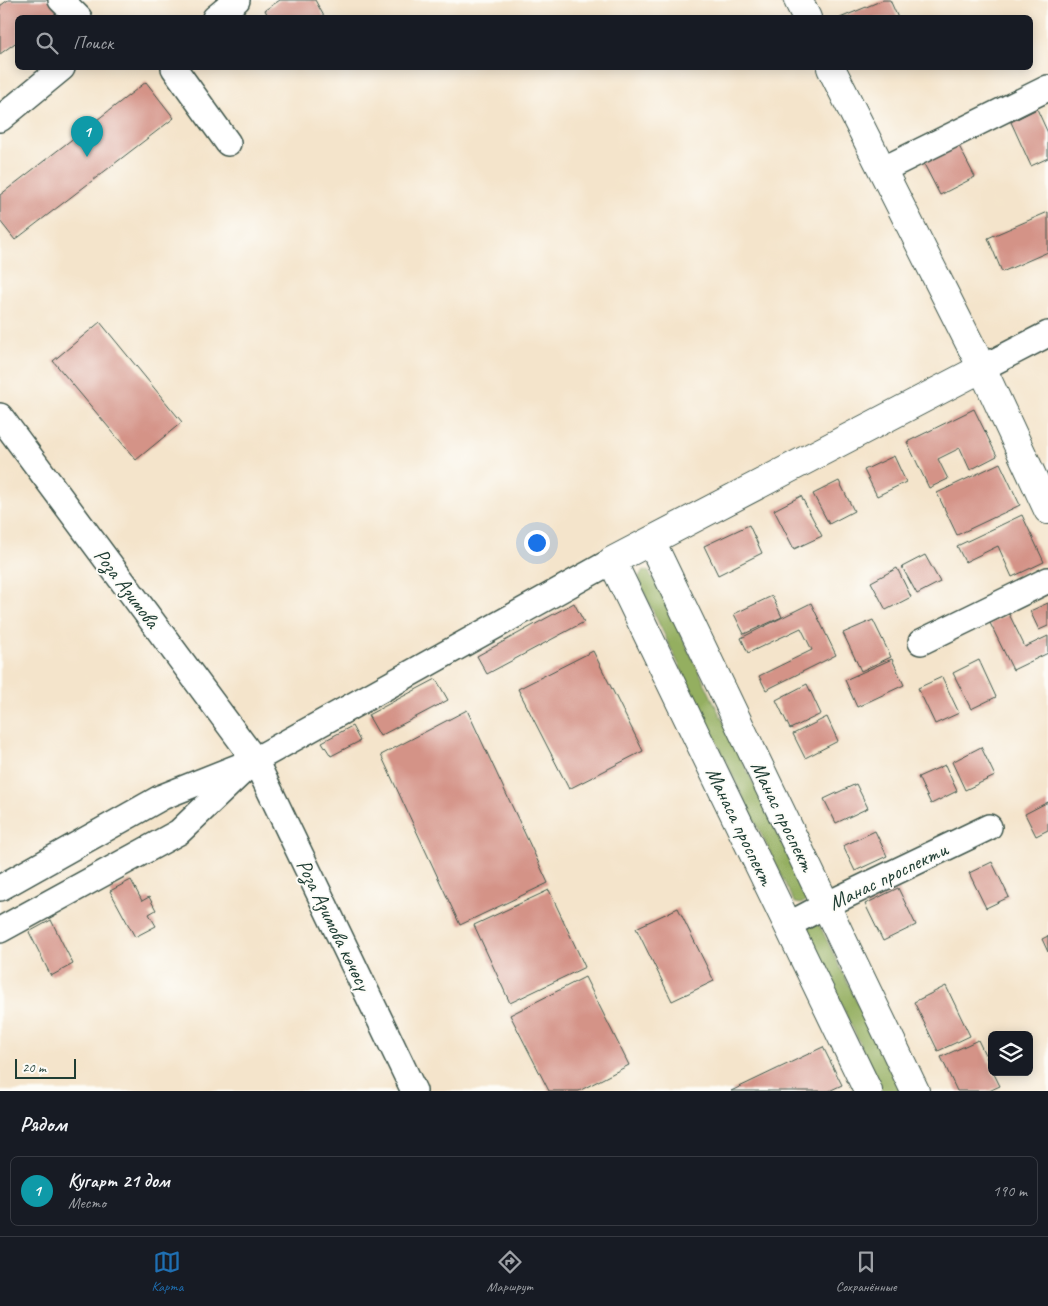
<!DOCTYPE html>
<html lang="ru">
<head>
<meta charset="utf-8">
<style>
	body { margin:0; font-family:Caveat,sans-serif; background:#242831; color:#f1f3f6 }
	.controls { position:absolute; right:15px; bottom:15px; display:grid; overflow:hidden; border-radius:8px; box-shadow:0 2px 12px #0003 }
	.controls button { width:45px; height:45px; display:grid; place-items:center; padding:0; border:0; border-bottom:1px solid #363941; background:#171b24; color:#f1f3f6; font:25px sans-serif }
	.scale { position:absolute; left:15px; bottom:12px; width:61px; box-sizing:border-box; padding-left:5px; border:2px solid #1f3d34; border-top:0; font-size:14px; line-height:18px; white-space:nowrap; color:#1f3d34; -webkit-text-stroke:4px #fdfcf7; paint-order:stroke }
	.you { position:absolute; left:536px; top:542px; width:18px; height:18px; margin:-12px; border:4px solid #fff; border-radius:50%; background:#1a73e8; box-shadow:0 0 0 8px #1a73e833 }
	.badge { display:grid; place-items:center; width:32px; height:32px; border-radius:50%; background:#1f6fb2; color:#fff; font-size:16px; font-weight:700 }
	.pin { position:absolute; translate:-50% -41px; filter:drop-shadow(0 1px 2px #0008) }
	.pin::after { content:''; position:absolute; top:26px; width:18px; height:15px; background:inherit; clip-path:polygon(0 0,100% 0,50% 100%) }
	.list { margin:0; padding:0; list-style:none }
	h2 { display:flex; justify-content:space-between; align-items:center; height:65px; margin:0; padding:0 20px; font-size:21px }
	h2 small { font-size:16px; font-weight:400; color:#9ea1a6 }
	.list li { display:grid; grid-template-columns:32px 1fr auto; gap:15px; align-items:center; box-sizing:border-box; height:70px; margin:0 10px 10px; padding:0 10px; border:1px solid #363941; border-radius:8px }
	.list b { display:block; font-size:19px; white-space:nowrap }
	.list p { margin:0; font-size:16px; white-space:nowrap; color:#9ea1a6 }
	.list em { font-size:16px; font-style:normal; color:#9ea1a6 }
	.icon { flex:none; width:28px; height:28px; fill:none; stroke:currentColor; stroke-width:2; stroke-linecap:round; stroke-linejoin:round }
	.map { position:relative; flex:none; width:1048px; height:1091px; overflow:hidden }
	.search { position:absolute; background:#171b24; box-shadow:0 2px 12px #0003; left:15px; right:15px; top:15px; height:55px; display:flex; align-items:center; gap:12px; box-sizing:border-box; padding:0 18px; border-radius:8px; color:#9ea1a6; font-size:19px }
	.sheet { height:145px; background:#171b24 }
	nav { display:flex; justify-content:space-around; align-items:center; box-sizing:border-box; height:70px; border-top:1px solid #363941; background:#171b24; font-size:14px; color:#9ea1a6 }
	nav a { display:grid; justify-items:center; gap:2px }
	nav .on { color:#1f6fb2 }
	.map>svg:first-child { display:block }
</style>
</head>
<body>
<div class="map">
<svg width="1048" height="1091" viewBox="0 0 1048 1091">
	<rect width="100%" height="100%" fill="#fdfcf7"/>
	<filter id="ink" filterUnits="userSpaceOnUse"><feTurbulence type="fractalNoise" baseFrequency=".02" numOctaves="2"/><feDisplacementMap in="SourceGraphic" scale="10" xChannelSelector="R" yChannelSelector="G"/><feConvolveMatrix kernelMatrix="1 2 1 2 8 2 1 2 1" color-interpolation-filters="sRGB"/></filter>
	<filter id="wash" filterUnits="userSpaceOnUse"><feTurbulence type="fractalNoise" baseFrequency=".0096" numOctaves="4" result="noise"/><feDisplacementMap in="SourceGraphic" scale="20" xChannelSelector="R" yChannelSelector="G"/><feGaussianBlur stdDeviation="1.12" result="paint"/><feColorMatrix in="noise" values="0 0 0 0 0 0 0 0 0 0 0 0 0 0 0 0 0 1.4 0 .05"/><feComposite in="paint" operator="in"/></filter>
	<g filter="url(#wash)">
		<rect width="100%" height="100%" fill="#f4e4cb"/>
		<path fill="#94af61" stroke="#5a764a" d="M643,570L649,572L659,589L808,896C806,903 801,906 794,902L646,597L639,577Z
			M816,923L821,928L900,1091H882L808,934L807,926Z"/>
		<g id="blocks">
			<path fill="#d49387" d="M8,0H52L60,11L50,18H18V41L0,54V6Z
				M280,0H315L325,18H269L265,10Z
				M883,0H890L898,18H840Z
				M146,82L174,118L15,240L0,221V195Z
				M1037,109L1048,133V158L1031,166L1011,122Z
				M958,144L975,177L940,195L923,162Z
				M1048,212V252L1002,272L988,238Z
				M100,322L182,422L136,460L53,361Z
				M974,409L997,456L970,470L960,448L938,459L948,479L929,488L907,442Z
				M894,456L906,482L877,496L864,470Z
				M1000,463L1020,505L957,535L937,493Z
				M839,481L854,511L829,524L813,494Z
				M801,496L822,536L794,549L774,510Z
				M1022,515L1044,562L1012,577L998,546L965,562L957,546Z
				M749,525L762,553L718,575L704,546Z
				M925,555L940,582L917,594L902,567Z
				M897,568L911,597L886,610L871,582Z
				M772,596L782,617L744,634L734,614Z
				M574,603L584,622L487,674L477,656Z
				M811,603L836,655L766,690L759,676L812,650L801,628L748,653L741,638Z
				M1048,603V626L1039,630L1030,611Z
				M1009,614L1025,647L1048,636V653L1013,670L990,623Z
				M873,620L891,657L861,671L843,633Z
				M593,651L643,751L569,789L518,689Z
				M892,659L904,685L857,707L845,680Z
				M979,660L996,697L971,709L953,673Z
				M942,677L959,713L935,724L918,688Z
				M436,679L448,700L380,736L368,715Z
				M807,684L821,714L790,729L776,700Z
				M467,710L548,883L460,925L381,755Z
				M827,717L838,741L805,758L793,734Z
				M352,726L360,741L331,756L322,742Z
				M981,747L995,776L965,790L952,762Z
				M945,765L957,791L931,804L918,777Z
				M856,784L868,808L836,823L824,799Z
				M1048,802V830L1036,836L1025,814Z
				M875,831L887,856L855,871L843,846Z
				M992,862L1009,897L986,908L969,873Z
				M131,880L142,901L149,897L156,910L149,914L156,926L135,937L110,891Z
				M898,888L916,925L883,941L865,904Z
				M549,890L585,967L510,1003L474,925Z
				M678,908L714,981L672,1001L636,928Z
				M51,920L73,964L51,976L29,932Z
				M1048,936V952L1042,939Z
				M585,977L629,1065L579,1091H549L510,1015Z
				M946,986L970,1036L938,1051L914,1002Z
				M978,1040L992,1069V1072H993L1000,1086L989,1091H957L941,1057Z
				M823,1047L842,1085L829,1091H731Z"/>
		</g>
	</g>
	<g filter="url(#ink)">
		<use href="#blocks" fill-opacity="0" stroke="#3f564b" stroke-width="1"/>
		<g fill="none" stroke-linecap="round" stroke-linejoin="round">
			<g stroke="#3f564b" stroke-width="28">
				<path id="minor" d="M61,0L79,18
					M215,18L237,0
					M174,68L228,143
					M0,119L62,68
					M882,170L1048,88
					M982,368L1048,334
					M0,416L255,760L414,1091
					M921,642L1048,580
					M0,888L162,797L255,760L612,561
					M788,925L826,905L989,827
					M0,930L179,832L244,770"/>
			</g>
			<g stroke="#3f564b" stroke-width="30">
				<path id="major" d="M798,0L807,18
					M831,68L982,368L1048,510
					M651,541L915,1091
					M868,1091L612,561L982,368"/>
			</g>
			<use href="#minor" stroke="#fff" stroke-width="25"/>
			<use href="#major" stroke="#fff" stroke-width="28"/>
		</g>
	</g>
	<g text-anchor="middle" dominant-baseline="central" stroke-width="4" stroke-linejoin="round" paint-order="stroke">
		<g font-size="21" fill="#1f3d34" stroke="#fdfcf7">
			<text transform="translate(127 588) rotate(53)">Роза Азимова</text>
			<text transform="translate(783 816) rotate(64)">Манас проспект</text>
			<text transform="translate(740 826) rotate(64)">Манаса проспект</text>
			<text transform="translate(888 876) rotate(-26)">Манас проспекти</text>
			<text transform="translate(334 925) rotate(64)">Роза Азимова көчөсү</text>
		</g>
	</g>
</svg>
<div class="controls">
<button><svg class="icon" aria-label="layers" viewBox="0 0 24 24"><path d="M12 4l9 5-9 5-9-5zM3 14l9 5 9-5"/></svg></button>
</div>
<div class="scale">20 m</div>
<div class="you"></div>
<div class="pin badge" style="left:87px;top:157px;background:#0f9aa8">1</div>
<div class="search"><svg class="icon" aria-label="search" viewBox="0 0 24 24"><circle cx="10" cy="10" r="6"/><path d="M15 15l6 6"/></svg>Поиск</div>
</div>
<section class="sheet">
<h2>Рядом<small></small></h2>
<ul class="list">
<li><span class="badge" style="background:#0f9aa8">1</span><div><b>Кугарт 21 дом</b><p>Место</p></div><em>190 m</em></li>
</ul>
</section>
<nav>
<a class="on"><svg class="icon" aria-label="map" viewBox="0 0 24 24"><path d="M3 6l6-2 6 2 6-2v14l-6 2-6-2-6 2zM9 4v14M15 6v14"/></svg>Карта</a>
<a><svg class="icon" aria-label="directions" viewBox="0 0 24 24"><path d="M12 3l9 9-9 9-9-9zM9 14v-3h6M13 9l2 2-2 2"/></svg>Маршрут</a>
<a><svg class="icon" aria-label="saved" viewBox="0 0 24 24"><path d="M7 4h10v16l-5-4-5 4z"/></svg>Сохранённые</a>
</nav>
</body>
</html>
